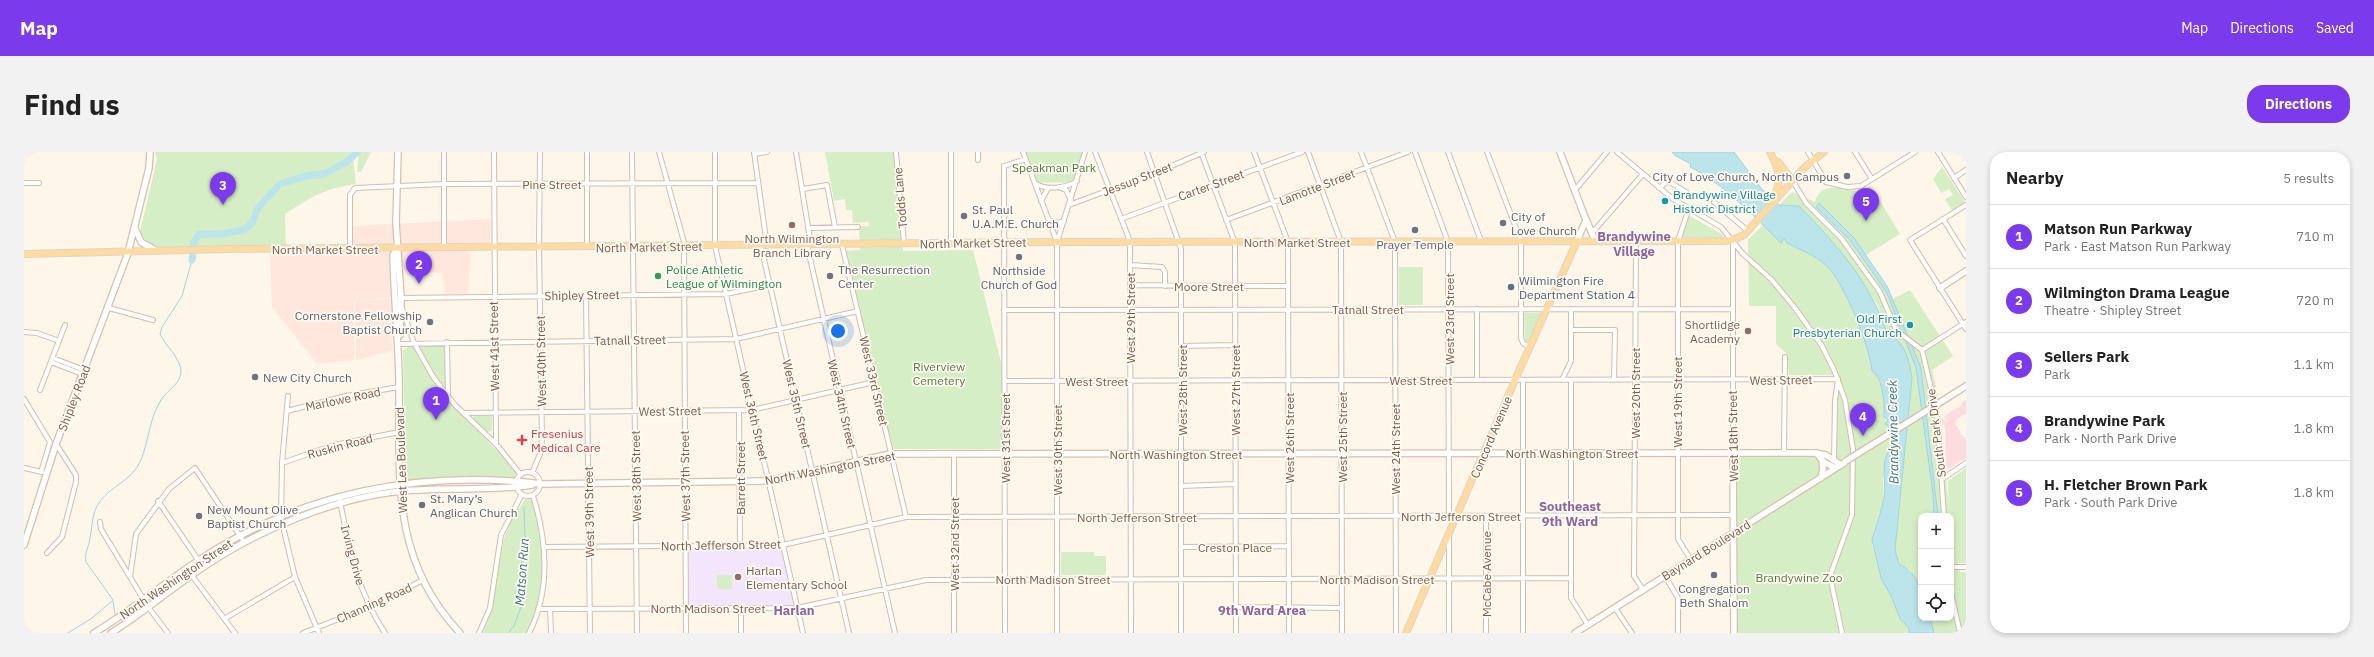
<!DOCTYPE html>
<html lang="en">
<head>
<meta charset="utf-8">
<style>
	body { margin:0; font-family:"IBM Plex Sans",sans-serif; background:#f2f2f2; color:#222 }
	.controls { position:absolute; right:12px; bottom:12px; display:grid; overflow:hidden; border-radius:8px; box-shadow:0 2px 6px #0003 }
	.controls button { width:36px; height:36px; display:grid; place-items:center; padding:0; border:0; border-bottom:1px solid #e0e0e0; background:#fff; color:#222; font:20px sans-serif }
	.you { position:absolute; left:814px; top:179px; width:14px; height:14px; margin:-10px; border:3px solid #fff; border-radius:50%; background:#1a73e8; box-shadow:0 0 0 6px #1a73e833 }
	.badge { display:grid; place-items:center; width:26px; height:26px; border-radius:50%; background:#7c3aed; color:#fff; font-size:13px; font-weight:700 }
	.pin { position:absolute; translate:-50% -33px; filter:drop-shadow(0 1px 2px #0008) }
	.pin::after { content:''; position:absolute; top:21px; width:14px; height:12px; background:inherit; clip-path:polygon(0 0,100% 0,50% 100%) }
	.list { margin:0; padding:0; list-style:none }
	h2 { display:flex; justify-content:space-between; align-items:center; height:52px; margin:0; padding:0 16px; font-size:17px }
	h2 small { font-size:13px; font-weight:400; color:#767676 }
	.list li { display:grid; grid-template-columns:26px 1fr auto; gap:12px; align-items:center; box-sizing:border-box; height:64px; padding:0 16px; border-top:1px solid #e0e0e0 }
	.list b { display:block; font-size:15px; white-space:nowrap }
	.list p { margin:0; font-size:13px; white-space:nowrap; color:#767676 }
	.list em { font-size:13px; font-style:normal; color:#767676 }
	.icon { flex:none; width:22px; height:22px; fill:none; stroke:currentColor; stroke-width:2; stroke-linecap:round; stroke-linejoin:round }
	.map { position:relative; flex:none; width:1942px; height:481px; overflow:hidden; border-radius:16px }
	header { display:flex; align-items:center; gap:24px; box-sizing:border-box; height:56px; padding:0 20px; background:#7c3aed; color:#fff }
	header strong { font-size:19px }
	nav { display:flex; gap:22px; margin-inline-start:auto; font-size:14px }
	.intro { display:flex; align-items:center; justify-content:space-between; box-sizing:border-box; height:96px; padding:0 24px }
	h1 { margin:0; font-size:28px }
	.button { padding:10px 18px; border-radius:16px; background:#7c3aed; color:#fff; font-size:14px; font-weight:700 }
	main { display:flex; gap:24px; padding:0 24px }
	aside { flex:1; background:#fff; border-radius:16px; box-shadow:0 2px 6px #0003 }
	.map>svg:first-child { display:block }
</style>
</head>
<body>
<header>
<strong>Map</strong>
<nav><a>Map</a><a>Directions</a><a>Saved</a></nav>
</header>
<div class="intro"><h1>Find us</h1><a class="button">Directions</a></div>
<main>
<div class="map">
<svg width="1942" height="481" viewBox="0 0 1942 481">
	<rect width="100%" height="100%" fill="#fef6e9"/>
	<path fill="#ffe7dd" d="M467,67L466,92L447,93L444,142H422L418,121L368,119V146L330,148V208L293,212L248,155L246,102H329V74Z
		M367,147L368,199L332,208L331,148Z"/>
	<path fill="#f3e5fb" d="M759,393L773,456H662L661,394Z"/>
	<path fill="#fddce0" d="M1942,248V262L1934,266L1931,271L1937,281L1936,282L1942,286V306L1924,317L1922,314L1921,276L1917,268L1920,267L1924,270L1920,264L1938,253L1937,251Z"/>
	<path fill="#d6eec5" d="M131,0H347L337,20H333L335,1L329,6L332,32C299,37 289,44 261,62L262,94L134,95L122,90L116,80L133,7Z
		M801,0H870L879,99L949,98L978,214V297H868L821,99L836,98L835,75L845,74L844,70L829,71L828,58H822L821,47L810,49Z
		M999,0H1060L1050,31L1010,30Z
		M1918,15L1941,50L1929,60L1921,47L1929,43L1925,37L1917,41L1909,27Z
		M1847,34L1876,82L1842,103L1869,147L1886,138L1929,204L1908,218L1914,243L1925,357L1924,329L1942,316V411H1934L1936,420H1942V481H1910L1906,466H1927V364H1897V437L1886,418L1875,412L1871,398L1888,226C1885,207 1881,190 1863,181L1854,154L1835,124L1755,53L1768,40L1791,50C1796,29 1820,36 1836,40Z
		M1664,63L1699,83L1698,86L1656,85Z
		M1739,73L1757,91L1760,86L1763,91C1775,97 1793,104 1803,114C1821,133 1846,193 1848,219L1851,220L1858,237L1861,251L1860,265L1865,274L1868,295L1859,328L1860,345L1848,388L1849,396L1873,459L1885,476V481H1713V304H1788L1794,308L1812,298L1814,235L1818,232L1815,223H1765L1763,202L1752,192V154H1725L1724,88Z
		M1375,115H1399V153H1375Z
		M1500,161H1517L1503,192L1501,190Z
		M397,193H420L422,232L419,235L396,197Z
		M387,194L391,196L418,239L489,316L492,322L490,327L381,329L379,198Z
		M450,263L468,264V279L463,280L449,266Z
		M501,347H506L510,353C520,400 525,436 504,481H459L466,463L480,387L486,371Z
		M1037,400H1070V404H1082V423H1037Z
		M692,423H708V437H694Z"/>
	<path fill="#bbe4eb" stroke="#a0d4de" d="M1648,0H1710L1737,36L1755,53L1775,54C1813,93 1845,128 1863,181C1881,190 1885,207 1888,226L1871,398L1875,412C1899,424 1897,443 1897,466H1906L1910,481H1885V476L1876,467L1868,446L1857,426L1848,388C1852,375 1857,360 1860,346C1863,330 1855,307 1868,295L1865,274L1861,272L1864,268L1860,265C1861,254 1859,225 1848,219C1846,195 1820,130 1802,113C1792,104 1775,97 1763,91L1760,86L1757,91C1731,65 1699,31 1666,15L1667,12L1650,3Z
		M1795,51L1830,86L1863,134L1897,216L1914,364H1910L1909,342L1892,216L1863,141L1826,88L1792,55Z"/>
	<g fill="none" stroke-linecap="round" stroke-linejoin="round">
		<path stroke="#a0d4de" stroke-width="1" d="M89,449L91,462
			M44,481L68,466L89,448L62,410C60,401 65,395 66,386C68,376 68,364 73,354C84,334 107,331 117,308C125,288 125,267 137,248C144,237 157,232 157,219C157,207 141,193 136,182L138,175L158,144L168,108
			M484,481L490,474L497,455L500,432L497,404L501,387L500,355"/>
		<path stroke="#bbe4eb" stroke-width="7" d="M168,108L170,90L175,82H197L220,78L228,71L234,56L256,32L282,24L300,22L324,9L333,0"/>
		<g stroke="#d3bdad" stroke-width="6">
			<path id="street" d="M420,0V96
				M470,0L472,292
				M563,0V95
				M608,0L613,481
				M635,0L660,90L662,481
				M691,0V94L779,481
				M730,0L743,94
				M772,0L787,93
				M872,0L880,92
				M954,0V8
				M999,0L1033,90
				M1071,0L1104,84L1106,96L1107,481
				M1123,0L1157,97V481
				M1177,0L1211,91L1212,481
				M1230,0L1264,90L1265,481
				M1284,0L1317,90L1318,481
				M1337,0L1371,90L1372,481
				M1391,0L1424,90L1425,364
				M1424,0L1457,89
				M1463,0L1497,89V186L1499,191L1505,195
				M1593,0L1649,47L1697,75L1719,102L1747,127L1771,156L1798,194L1810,218L1821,248L1829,297L1828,363L1806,424L1818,481
				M1784,0L1802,30L1823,35L1837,34L1891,0
				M1831,0L1848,27
				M1914,0L1942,45
				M730,2L743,0
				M1930,26L1942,18
				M1769,29L1782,51L1817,86L1856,140L1872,178L1898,198L1913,262L1920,364
				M0,31H15
				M1011,31C1022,39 1042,36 1053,29
				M1035,35L1042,38L1047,48
				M1635,36L1644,29L1662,40
				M779,37L803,33L811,75
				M1551,38L1583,0
				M1017,49L1024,36
				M1690,50L1724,79
				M1045,53L1131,21L1180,0
				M1942,53L1886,88L1942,177
				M1665,56L1654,89V387L1667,408
				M1097,67L1278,0
				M1919,67L1942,104
				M1025,68L1034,71L1040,69
				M1202,68L1384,0
				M784,76L834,75
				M1568,81L1619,22
				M1612,89L1610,424L1619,438
				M927,91V0
				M783,93L871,481
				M818,93L882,365
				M737,94L825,481
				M326,97V43L331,36L420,32L734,31
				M1106,113L1138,115L1141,120V134
				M1106,133L1264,134
				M562,143L566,481
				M375,146L702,142L746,133
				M85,156L129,168
				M378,156L390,191L410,226L431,253L472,292L497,323
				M1453,157V228
				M980,158L1708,157
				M1548,178H1591L1590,228
				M0,180L13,181L35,189
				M423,190L424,244
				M374,192L712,187L834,159
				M1158,194L1211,193
				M1898,198L1942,170
				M29,206L60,218
				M27,210L58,222
				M1538,228L1547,209V157
				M1547,228V446L1564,473
				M980,229L1814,227
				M16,238L41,173
				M264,244L258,311L257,366L271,425L295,481
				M0,247L26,290L17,320
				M715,258L716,394
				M263,259L322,244L375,235
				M439,261L728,258L850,230
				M1709,301V88
				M1760,301L1761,205
				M930,302V481
				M1810,309L1811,248L1814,228
				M258,311L310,293L375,280
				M0,316L18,320
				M492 332a12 12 0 1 1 24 0a12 12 0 1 1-24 0Z
				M508,321L516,302L518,288L515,95L516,0
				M1918,327L1942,311
				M1157,334L1211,332
				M315,344C325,395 332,437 361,481
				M134,349L179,415
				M1462,364V481
				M76,370L77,377L124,455L144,481
				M1425,383V481
				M521,395L759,393L882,365L1709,363
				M1157,395L1265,394
				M23,401L38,385L52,330V323L32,292
				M1927,415H1942
				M163,417L211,481
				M1641,424L1654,446V481
				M106,425L112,382L145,337L171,316L220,390
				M1927,441L1936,481
				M1212,455L1318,456
				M1591,456L1608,481
				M514,457L773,456L902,428L1547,426
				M526,457L527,481
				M200,467L271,425
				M279,481L345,455L399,428
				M455,481L466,456L477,383L498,342
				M505,481C527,438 523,388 509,344
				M717,481V456
				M981,481L980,17V14L1002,7
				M1033,481V90L1061,0
				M1499,481V228"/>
		</g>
		<g stroke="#d9c0ac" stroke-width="8">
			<path id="secondary" d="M374,0L372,71L377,146L376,183
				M1536,0L1562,68L1553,89
				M1562,67L1569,84L1574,89
				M111,76L117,90L131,98
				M374,97L369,103C370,144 374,185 375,227C376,322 365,406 436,481
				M1916,136L1942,119
				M1923,246L1942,234
				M1709,301L1710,481
				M1792,301L1801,311L1812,316
				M1797,326L1799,317L1798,308
				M0,393L32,292L104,101L125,16L126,0
				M70,481C107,459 139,432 175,408C277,341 395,317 517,332L744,329L866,302L1791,301L1802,303L1817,313
				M87,481C119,461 149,435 181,414C233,379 306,348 369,340C415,334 462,340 508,333
				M1551,481L1820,311"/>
		</g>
		<g stroke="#ddd4d0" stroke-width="8">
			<path id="primary" d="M1746,0C1756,19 1759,31 1747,49
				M1754,10L1769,29
				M0,102L205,97L1033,90L1700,89L1709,88L1720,83L1781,15L1800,0
				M1382,481L1491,228L1553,89"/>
		</g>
		<use href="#street" stroke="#fff" stroke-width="4"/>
		<use href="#secondary" stroke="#fff" stroke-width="5.5"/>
		<use href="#primary" stroke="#ffdba0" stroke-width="6"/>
		<g stroke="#d9c0ac" stroke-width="8" stroke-linecap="butt">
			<path id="secondary-bridge" d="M1822,309L1923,246"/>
		</g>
		<use href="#secondary-bridge" stroke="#fff" stroke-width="5.5"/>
	</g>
	<g fill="#6b7280" stroke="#fffaf2" stroke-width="1.5">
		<circle cx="1823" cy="24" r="4"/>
		<circle cx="940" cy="64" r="4"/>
		<circle cx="1479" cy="71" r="4"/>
		<circle cx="1391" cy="78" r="4"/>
		<circle cx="995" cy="105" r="4"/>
		<circle cx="806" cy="124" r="4"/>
		<circle cx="406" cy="170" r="4"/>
		<circle cx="231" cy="225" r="4"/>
		<circle cx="398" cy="353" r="4"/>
		<circle cx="175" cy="364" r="4"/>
		<circle cx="1690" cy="423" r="4"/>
	</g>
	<g fill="#0f9aa8" stroke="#fffaf2" stroke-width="1.5">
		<circle cx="1641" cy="49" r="4"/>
		<circle cx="1886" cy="173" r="4"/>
	</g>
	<g fill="#8d6e63" stroke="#fffaf2" stroke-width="1.5">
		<circle cx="768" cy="73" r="4"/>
		<circle cx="1724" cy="179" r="4"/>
		<circle cx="714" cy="425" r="4"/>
	</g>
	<circle fill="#2e9e5b" stroke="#fffaf2" stroke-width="1.5" cx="634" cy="124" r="4"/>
	<circle fill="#5c6f8a" stroke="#fffaf2" stroke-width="1.5" cx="1487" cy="135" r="4"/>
	<path fill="#e0444e" stroke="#fffaf2" stroke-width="1.5" d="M496 282h4v4h4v4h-4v4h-4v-4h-4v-4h4z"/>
	<g text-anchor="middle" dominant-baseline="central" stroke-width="3.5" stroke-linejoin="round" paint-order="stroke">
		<g font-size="12" fill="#507d3c" stroke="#fffaf2">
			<text x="1030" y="15">Speakman Park</text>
			<text x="915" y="214">Riverview<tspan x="915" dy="14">Cemetery</tspan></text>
			<text x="1775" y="425">Brandywine Zoo</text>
		</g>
		<g font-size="12" fill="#5b616d" stroke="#fffaf2" text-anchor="start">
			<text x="1815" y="24" text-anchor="end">City of Love Church, North Campus</text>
			<text x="948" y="57">St. Paul<tspan x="948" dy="14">U.A.M.E. Church</tspan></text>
			<text x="1487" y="64">City of<tspan x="1487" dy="14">Love Church</tspan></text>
			<text x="1391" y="92" text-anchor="middle">Prayer Temple</text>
			<text x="814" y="117">The Resurrection<tspan x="814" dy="14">Center</tspan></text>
			<text x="995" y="118" text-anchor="middle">Northside<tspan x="995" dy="14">Church of God</tspan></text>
			<text x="398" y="163" text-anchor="end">Cornerstone Fellowship<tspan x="398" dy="14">Baptist Church</tspan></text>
			<text x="239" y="225">New City Church</text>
			<text x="406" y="346">St. Mary’s<tspan x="406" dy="14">Anglican Church</tspan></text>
			<text x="183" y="357">New Mount Olive<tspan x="183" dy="14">Baptist Church</tspan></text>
			<text x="1690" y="436" text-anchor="middle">Congregation<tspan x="1690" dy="14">Beth Shalom</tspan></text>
		</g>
		<g font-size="12" fill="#7d5b49" stroke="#fffaf2">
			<text transform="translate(1113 27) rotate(-21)">Jessup Street</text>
			<text x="528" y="32">Pine Street</text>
			<text transform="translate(1187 33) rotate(-20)">Carter Street</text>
			<text transform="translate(1293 35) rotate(-21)">Lamotte Street</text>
			<text transform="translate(876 46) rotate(-95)">Todds Lane</text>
			<text x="1273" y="90">North Market Street</text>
			<text transform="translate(949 91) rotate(-1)">North Market Street</text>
			<text transform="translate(625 95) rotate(-1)">North Market Street</text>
			<text x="301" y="97">North Market Street</text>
			<text x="1185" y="134">Moore Street</text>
			<text transform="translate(558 143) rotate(-1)">Shipley Street</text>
			<text x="1344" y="157">Tatnall Street</text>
			<text transform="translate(1106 166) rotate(-90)">West 29th Street</text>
			<text transform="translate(1425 167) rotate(-90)">West 23rd Street</text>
			<text transform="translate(606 188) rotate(-1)">Tatnall Street</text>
			<text transform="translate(470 194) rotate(-91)">West 41st Street</text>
			<text transform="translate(517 209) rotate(-91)">West 40th Street</text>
			<text x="1397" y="228">West Street</text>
			<text transform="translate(1757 228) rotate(-1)">West Street</text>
			<text transform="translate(850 229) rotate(77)">West 33rd Street</text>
			<text x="1073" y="229">West Street</text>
			<text transform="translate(1158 238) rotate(-90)">West 28th Street</text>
			<text transform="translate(1211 238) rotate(-90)">West 27th Street</text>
			<text transform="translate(1611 241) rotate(-90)">West 20th Street</text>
			<text transform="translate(50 246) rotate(-69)">Shipley Road</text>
			<text transform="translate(319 247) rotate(-12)">Marlowe Road</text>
			<text transform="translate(1653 250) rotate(-90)">West 19th Street</text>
			<text transform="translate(773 252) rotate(77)">West 35th Street</text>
			<text transform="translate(818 252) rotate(77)">West 34th Street</text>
			<text transform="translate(646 259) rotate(-1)">West Street</text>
			<text transform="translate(730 264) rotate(77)">West 36th Street</text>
			<text transform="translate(1912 281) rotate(-97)">South Park Drive</text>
			<text transform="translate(1709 284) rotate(-91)">West 18th Street</text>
			<text transform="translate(1318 285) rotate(-90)">West 25th Street</text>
			<text transform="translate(1467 285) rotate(-67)">Concord Avenue</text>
			<text transform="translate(981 286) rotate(-90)">West 31st Street</text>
			<text transform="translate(1265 286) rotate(-90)">West 26th Street</text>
			<text transform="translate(316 294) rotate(-15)">Ruskin Road</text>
			<text transform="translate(1371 297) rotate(-90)">West 24th Street</text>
			<text transform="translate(1033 298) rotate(-90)">West 30th Street</text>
			<text x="1548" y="301">North Washington Street</text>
			<text x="1152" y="302">North Washington Street</text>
			<text transform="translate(377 308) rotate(-92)">West Lea Boulevard</text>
			<text transform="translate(806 316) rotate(-11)">North Washington Street</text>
			<text transform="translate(612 324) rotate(-91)">West 38th Street</text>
			<text transform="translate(661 324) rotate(-91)">West 37th Street</text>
			<text transform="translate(716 326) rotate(-90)">Barrett Street</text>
			<text transform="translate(565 360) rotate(-91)">West 39th Street</text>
			<text x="1437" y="364">North Jefferson Street</text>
			<text x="1113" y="365">North Jefferson Street</text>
			<text transform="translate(930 392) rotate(-90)">West 32nd Street</text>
			<text transform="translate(697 393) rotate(-1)">North Jefferson Street</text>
			<text x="1211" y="395">Creston Place</text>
			<text transform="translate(1682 398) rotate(-32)">Baynard Boulevard</text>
			<text transform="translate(329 403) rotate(75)">Irving Drive</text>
			<text transform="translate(1462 422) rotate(-90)">McCabe Avenue</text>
			<text transform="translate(152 427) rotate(-34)">North Washington Street</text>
			<text x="1029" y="427">North Madison Street</text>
			<text x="1353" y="427">North Madison Street</text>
			<text transform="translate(350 451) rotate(-24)">Channing Road</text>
			<text x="684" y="456">North Madison Street</text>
		</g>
		<g font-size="12" fill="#0d838f" stroke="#fffaf2" text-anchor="start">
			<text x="1649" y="42">Brandywine Village<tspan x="1649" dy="14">Historic District</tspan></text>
			<text x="1878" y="166" text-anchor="end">Old First<tspan x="1878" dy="14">Presbyterian Church</tspan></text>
		</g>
		<g font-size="12" fill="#785e54" stroke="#fffaf2">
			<text x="768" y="86">North Wilmington<tspan x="768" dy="14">Branch Library</tspan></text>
			<text x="1716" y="172" text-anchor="end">Shortlidge<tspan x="1716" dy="14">Academy</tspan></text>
			<text x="722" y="418" text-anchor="start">Harlan<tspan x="722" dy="14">Elementary School</tspan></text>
		</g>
		<g font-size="12" fill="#27864d" stroke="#fffaf2" text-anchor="start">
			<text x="642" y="117">Police Athletic<tspan x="642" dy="14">League of Wilmington</tspan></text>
		</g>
		<g font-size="12" fill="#4e5e75" stroke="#fffaf2" text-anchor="start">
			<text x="1495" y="128">Wilmington Fire<tspan x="1495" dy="14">Department Station 4</tspan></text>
		</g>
		<g font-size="12" fill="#be3a42" stroke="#fffaf2" text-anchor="start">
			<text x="507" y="281">Fresenius<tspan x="507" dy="14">Medical Care</tspan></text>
		</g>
		<g font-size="13" font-weight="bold" fill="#8c659f" stroke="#fffaf2">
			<text x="1610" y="84">Brandywine<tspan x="1610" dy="15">Village</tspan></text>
			<text x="1546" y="354">Southeast<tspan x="1546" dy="15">9th Ward</tspan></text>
			<text x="770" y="458">Harlan</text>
			<text x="1238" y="458">9th Ward Area</text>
		</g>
		<g font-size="13" font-style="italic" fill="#3a7783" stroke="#fffaf2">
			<text transform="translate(1869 280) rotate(-91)">Brandywine Creek</text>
			<text transform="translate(498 420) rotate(-86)">Matson Run</text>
		</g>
	</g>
</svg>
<div class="controls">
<button>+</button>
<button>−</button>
<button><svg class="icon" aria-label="locate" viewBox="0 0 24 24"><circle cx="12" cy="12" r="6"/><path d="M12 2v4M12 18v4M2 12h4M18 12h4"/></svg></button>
</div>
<div class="you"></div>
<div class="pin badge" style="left:412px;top:268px">1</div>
<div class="pin badge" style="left:395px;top:132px">2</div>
<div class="pin badge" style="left:199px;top:53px">3</div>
<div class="pin badge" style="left:1839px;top:284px">4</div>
<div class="pin badge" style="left:1842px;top:69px">5</div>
</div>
<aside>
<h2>Nearby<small>5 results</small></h2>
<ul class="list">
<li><span class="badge">1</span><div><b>Matson Run Parkway</b><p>Park · East Matson Run Parkway</p></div><em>710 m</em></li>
<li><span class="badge">2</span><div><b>Wilmington Drama League</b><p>Theatre · Shipley Street</p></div><em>720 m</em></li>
<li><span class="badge">3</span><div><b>Sellers Park</b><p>Park</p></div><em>1.1 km</em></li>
<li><span class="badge">4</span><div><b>Brandywine Park</b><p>Park · North Park Drive</p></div><em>1.8 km</em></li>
<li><span class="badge">5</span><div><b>H. Fletcher Brown Park</b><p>Park · South Park Drive</p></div><em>1.8 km</em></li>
</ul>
</aside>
</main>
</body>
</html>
